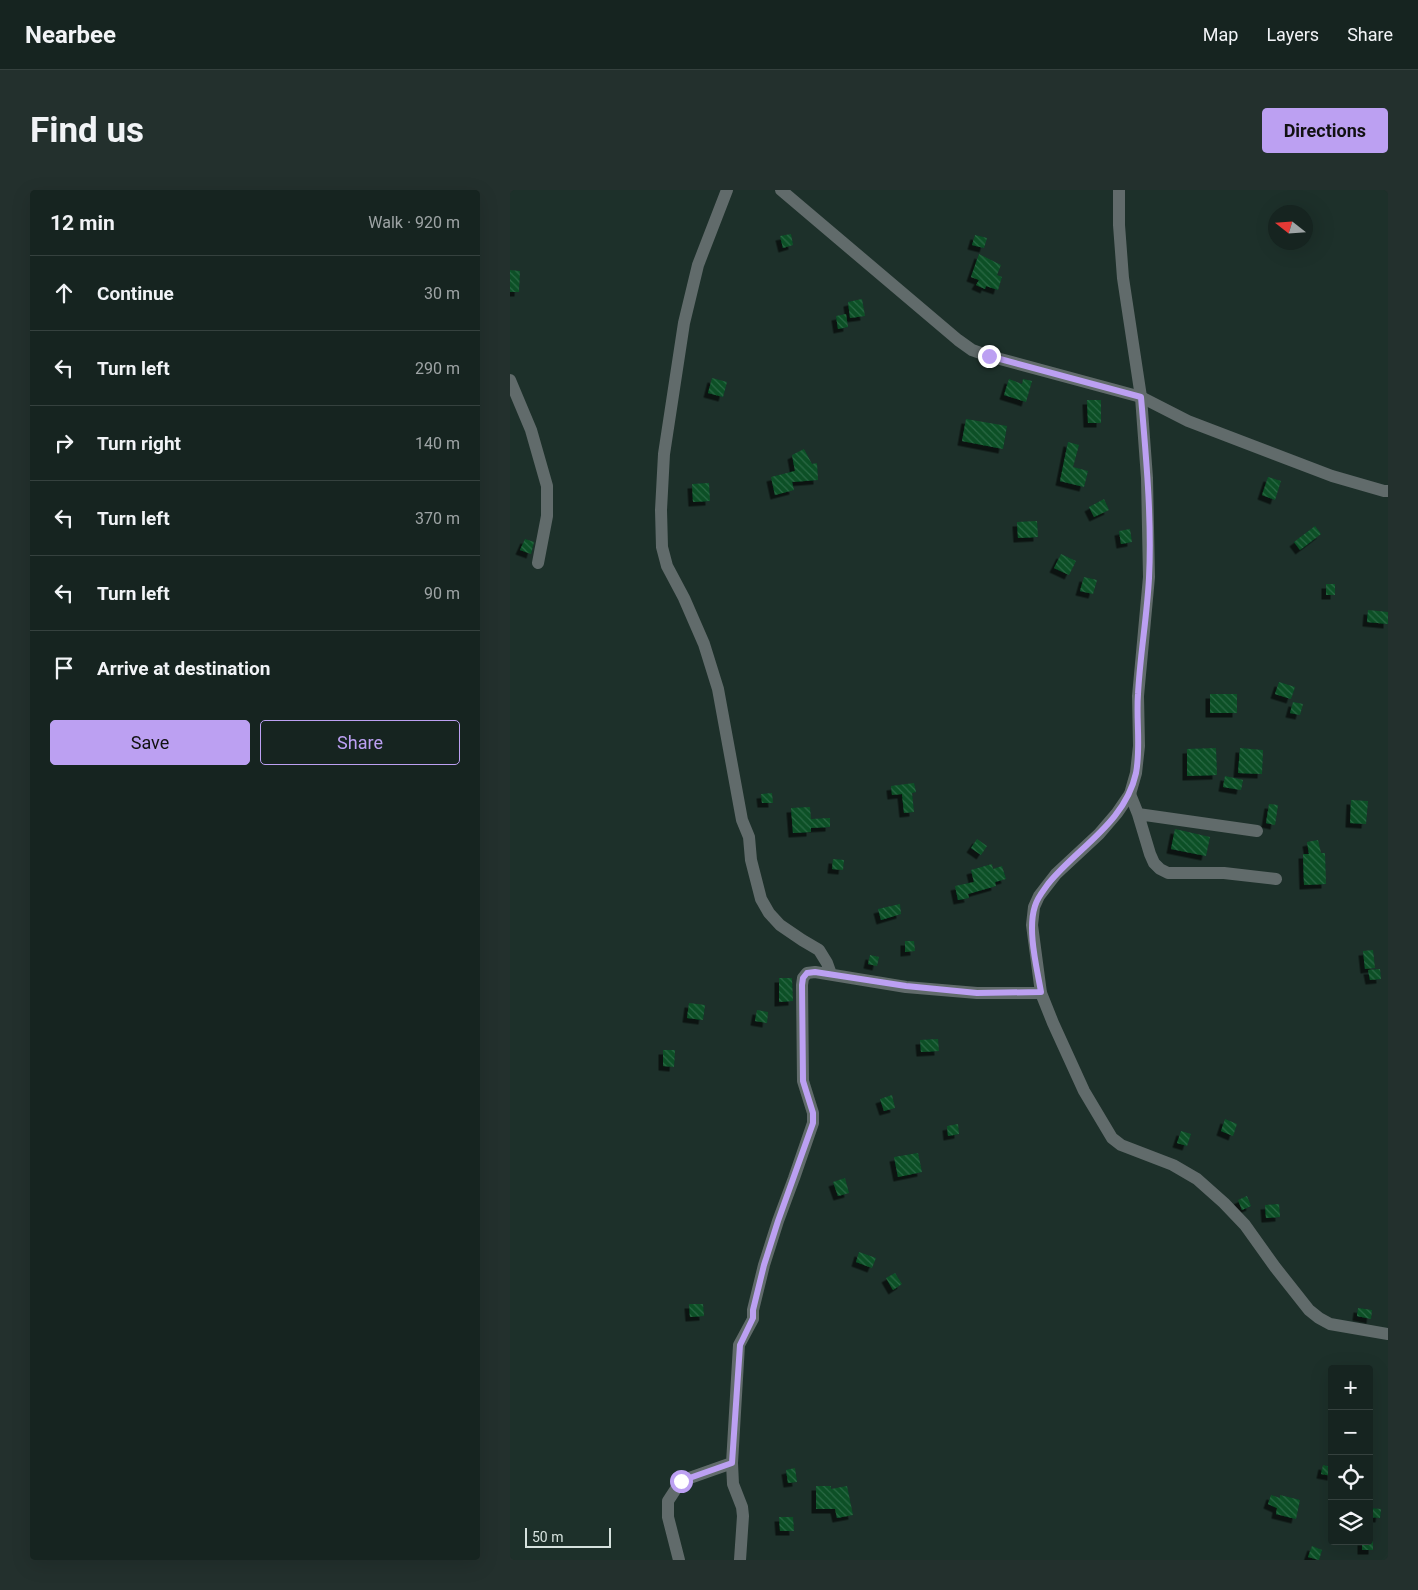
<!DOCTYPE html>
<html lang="en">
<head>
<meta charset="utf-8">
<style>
	body { margin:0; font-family:Roboto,sans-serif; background:#23302d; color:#f1f3f6 }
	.controls { position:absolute; right:15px; bottom:15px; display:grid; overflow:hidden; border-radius:5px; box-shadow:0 5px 20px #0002 }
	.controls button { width:45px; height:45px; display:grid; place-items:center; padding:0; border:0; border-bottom:1px solid #35413e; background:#162420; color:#f1f3f6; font:25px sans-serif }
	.compass { position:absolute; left:758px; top:15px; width:45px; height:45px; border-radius:50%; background:#162420; box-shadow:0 5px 20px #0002; rotate:287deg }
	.scale { position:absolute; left:15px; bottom:12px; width:86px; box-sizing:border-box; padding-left:5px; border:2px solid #d5e1dd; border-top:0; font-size:14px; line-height:18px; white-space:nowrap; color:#d5e1dd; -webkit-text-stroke:4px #1d302a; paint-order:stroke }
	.stop { position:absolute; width:15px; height:15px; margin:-11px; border:4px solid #bca0f2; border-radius:50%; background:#fff }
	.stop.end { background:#bca0f2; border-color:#fff; box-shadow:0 1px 5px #0008 }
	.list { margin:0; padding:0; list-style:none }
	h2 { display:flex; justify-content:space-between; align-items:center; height:65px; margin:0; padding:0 20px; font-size:21px }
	h2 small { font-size:16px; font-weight:400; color:#9ea4a5 }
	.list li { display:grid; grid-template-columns:32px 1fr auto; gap:15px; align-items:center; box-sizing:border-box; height:75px; padding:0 20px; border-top:1px solid #35413e }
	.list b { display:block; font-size:19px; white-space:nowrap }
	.list em { font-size:16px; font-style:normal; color:#9ea4a5 }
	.actions { display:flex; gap:10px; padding:15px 20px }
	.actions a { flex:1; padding:11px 0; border:1px solid #bca0f2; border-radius:5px; text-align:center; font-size:18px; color:#bca0f2 }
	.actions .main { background:#bca0f2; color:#111 }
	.icon { flex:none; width:28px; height:28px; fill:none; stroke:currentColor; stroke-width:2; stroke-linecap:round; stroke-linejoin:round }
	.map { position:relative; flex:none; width:878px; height:1370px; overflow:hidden; border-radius:5px }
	header { display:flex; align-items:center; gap:30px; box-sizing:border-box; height:70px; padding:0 25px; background:#162420; border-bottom:1px solid #35413e }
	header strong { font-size:24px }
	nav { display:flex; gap:28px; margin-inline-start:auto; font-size:18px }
	.intro { display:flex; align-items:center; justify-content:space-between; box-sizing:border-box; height:120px; padding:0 30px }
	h1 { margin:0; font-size:35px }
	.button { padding:12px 22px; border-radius:5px; background:#bca0f2; color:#111; font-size:18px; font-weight:700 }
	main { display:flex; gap:30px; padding:0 30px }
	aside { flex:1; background:#162420; border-radius:5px; box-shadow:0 5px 20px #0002 }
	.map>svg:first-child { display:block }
</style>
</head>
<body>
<header>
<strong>Nearbee</strong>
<nav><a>Map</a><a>Layers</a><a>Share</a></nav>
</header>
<div class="intro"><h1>Find us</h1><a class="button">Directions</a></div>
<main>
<aside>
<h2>12 min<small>Walk · 920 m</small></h2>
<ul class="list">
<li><svg class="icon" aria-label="ahead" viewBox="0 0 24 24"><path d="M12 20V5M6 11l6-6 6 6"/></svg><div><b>Continue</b></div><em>30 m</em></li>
<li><svg class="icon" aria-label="left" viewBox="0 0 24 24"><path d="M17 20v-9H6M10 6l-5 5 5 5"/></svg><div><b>Turn left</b></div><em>290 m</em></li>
<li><svg class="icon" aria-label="right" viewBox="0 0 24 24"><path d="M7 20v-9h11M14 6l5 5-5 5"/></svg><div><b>Turn right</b></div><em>140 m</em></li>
<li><svg class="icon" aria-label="left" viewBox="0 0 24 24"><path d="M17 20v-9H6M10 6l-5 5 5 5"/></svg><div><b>Turn left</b></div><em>370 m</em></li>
<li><svg class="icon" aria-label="left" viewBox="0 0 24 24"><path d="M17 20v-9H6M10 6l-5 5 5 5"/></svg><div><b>Turn left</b></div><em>90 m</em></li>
<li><svg class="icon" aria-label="arrive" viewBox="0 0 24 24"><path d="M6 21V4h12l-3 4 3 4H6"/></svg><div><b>Arrive at destination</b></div></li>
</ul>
<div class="actions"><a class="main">Save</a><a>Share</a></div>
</aside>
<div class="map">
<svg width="878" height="1370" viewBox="0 0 878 1370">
	<defs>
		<pattern id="building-back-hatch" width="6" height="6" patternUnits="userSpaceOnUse" patternTransform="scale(1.25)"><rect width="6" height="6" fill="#0a5026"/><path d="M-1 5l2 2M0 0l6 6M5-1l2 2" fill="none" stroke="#2d6945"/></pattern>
		<filter id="shadow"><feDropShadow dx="-4.5" dy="4.5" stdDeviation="0" flood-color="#0009"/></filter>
	</defs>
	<rect width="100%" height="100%" fill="#1d302a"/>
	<path fill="url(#building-back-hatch)" filter="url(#shadow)" d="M281,44L283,55L273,58L270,46Z
		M465,45L477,48L474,58L462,55Z
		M469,64L491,75L487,85L492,87L488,100L476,96L475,99L466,95L469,90L461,87Z
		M0,80L10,81L9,102H0Z
		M352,109L355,126L340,128L338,112Z
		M336,124L338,137L328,139L326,126Z
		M202,188L217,192L213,207L198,203Z
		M499,189L512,194L513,189L522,191L516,212L494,205Z
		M577,210H591V233H578Z
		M456,229L497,236L493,259L452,251Z
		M558,252L569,255L563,277L578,281L574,297L550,291Z
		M294,259L302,274L307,273L308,290L282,292L284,300L265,305L261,287L285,281L282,265Z
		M758,287L771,291L765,310L752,305Z
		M199,293L200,311L183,312L182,294Z
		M594,309L599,320L584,327L579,317Z
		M527,331L528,347L508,348L507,332Z
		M805,336L811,344L790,360L784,352Z
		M620,339L622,352L611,354L609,341Z
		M15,349L24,352L21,364L10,360Z
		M551,364L566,371L559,385L544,378Z
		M574,387L587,390L583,404L570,401Z
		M816,394H825V405H816Z
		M858,420L878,422V434L857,432Z
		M769,492L785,497L781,509L765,504Z
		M700,504H727V523H700Z
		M783,512L793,514L790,525L780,523Z
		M706,558L707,585L677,586V559Z
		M730,558L753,560L752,584L728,583Z
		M715,586L733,590L731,600L713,597Z
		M404,593L406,602L402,603L404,622L394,623L392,604L382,605L381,596Z
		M262,603L263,613H252L251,604Z
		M841,610L858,611L856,634L840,633Z
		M759,614L768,615L765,635L756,633Z
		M300,617L301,629L320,628V637L301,638V642L283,643L281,618Z
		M665,639L700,647L696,666L661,659Z
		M467,649L477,656L471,665L461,658Z
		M808,650L811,663H815L816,694L794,695L793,664H799L797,652Z
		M323,669L334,670L333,680L322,679Z
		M482,674L483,679L492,676L496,689L485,692L486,696L458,704L459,708L448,710L445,696L464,692L461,680Z
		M390,714L391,724L371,730L368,719Z
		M395,751H404L405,761L395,762Z
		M863,760L865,778L855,779L853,761Z
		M360,765L369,767L367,776L358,774Z
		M870,779L871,789L860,790L858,780Z
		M269,788H282L283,811L269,812Z
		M179,813L195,815L193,830L177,828Z
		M247,820L258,822L257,833L245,831Z
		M428,849L429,861L411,862L410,850Z
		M153,860H165L164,877L153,876Z
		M382,905L385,918L374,921L370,909Z
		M715,929L727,934L723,946L711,941Z
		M448,934L449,944L438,946L437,936Z
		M671,941L681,944L677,956L667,953Z
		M408,963L412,982L388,987L384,967Z
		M335,988L339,1003L328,1006L323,992Z
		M737,1006L741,1016L732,1020L728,1010Z
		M769,1014L770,1027L756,1028L755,1015Z
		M349,1062L366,1068L362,1078L346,1072Z
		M385,1083L392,1094L383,1100L376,1088Z
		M179,1114H193L194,1126L180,1127Z
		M848,1118L862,1120L861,1129L847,1126Z
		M813,1275L822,1277V1286L811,1284Z
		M285,1278L287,1292L278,1293L276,1280Z
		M306,1296H321V1299L337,1296L343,1325L327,1328L325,1319H306Z
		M761,1305L770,1308V1305L790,1310L786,1329L766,1324L767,1318L758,1314Z
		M859,1318L871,1319L870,1328L859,1327Z
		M269,1327H283L284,1341H270Z
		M852,1351H863V1360H852Z
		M802,1356L812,1360L809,1370L798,1367Z"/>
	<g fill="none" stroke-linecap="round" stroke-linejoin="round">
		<path stroke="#616b6b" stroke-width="12" d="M217,0L188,75L174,133L154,264L151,320L152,357L157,376L174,408L194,454L208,499L232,630L239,647L241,670L251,709L259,723L270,735L292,750L309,760L317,773L321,784
			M271,0L448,150L462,160L479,166L631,207L678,231L822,286L874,301H878
			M0,190L21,240L37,296V326L28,373
			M620,604L628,624L640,664L644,673L650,679L658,683H714L766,689
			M628,624L747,641
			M169,1370L158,1327V1311L171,1291L222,1273
			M230,1370L233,1326L232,1317L223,1294L222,1273L229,1155L243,1129V1120L254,1075L268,1031L284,988L303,933V923L293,891L292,795L293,788L297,783L305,782L396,797L467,803H531"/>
		<path stroke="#616b6b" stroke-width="12" d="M609,0V35L613,88L631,207L637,288L639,387L628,506L629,556L626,583L620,604L607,623L589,644L546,684L529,706L524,717L522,735L531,803L543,833L574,901L602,948L611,955L663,975L687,989L714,1013L735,1035L765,1077L799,1120L809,1128L820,1134L878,1144"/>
	</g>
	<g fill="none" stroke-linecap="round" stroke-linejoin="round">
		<path stroke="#bca0f2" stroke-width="6" d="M171,1291L222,1273L230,1155L243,1128V1120L254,1075L268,1031L303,933V923L293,891L292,795L293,788L297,783L305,782L396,796L467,803L531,802C527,778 517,740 525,716C527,708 533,701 538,694C568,657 615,633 626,583C631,557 626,531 628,504C630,465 637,427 639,388C642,329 636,266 631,207L479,166"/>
	</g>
</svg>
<div class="controls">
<button>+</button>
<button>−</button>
<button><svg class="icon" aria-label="locate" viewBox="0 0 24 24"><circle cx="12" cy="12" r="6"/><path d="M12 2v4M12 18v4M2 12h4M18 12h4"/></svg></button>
<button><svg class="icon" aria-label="layers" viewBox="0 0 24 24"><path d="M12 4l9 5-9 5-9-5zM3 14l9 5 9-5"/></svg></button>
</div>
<svg class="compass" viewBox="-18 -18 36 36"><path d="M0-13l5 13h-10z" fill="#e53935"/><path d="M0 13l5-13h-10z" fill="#9ea4a5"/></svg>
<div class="scale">50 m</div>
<div class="stop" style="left:171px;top:1291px"></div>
<div class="stop end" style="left:479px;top:166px"></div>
</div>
</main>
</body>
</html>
